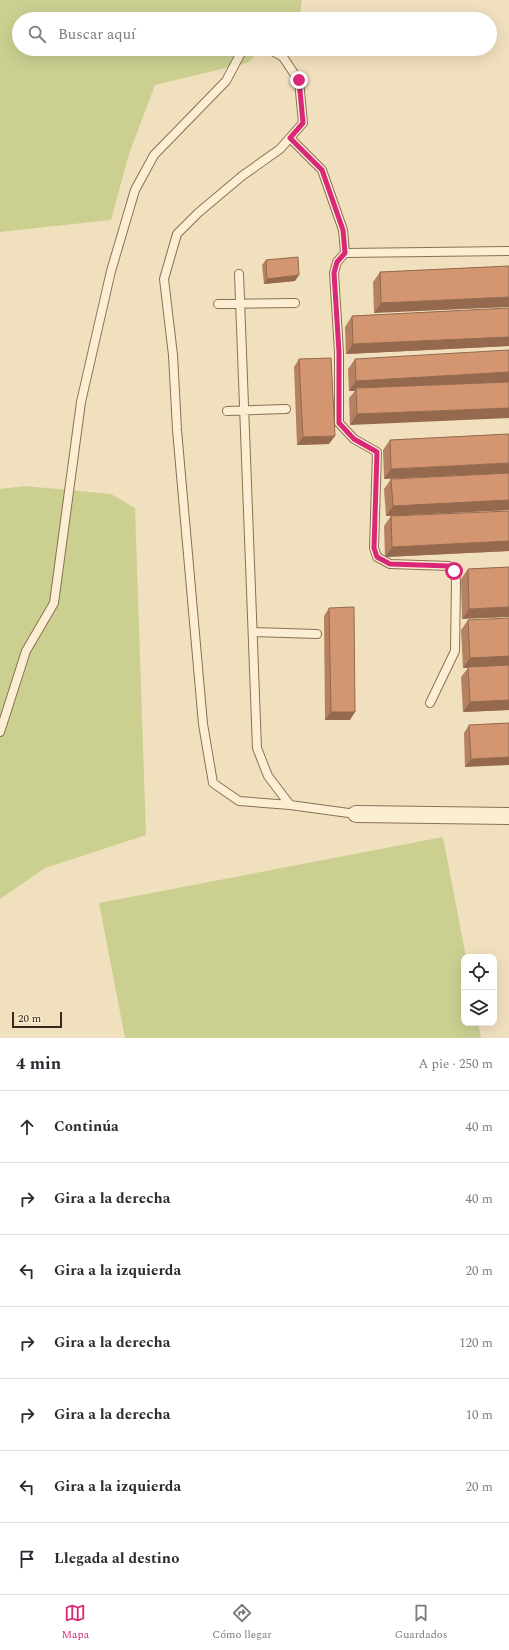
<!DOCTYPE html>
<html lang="es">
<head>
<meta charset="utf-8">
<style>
	body { margin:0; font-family:Spectral,serif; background:#f2f2f3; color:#2b2b33 }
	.controls { position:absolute; right:12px; bottom:12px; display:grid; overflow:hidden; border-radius:8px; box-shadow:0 4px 16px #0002 }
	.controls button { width:36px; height:36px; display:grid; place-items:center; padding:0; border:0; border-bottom:1px solid #e1e1e2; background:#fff; color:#2b2b33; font:20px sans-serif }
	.scale { position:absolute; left:12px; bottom:10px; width:50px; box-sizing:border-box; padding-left:4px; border:2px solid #39291b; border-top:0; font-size:11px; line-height:14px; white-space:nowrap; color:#39291b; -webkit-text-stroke:3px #f8ebce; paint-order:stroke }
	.stop { position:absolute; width:12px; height:12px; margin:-9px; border:3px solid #db2777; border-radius:50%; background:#fff }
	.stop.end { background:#db2777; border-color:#fff; box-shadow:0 1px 4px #0008 }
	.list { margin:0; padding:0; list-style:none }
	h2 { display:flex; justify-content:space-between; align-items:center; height:52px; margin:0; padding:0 16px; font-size:17px }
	h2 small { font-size:13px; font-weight:400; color:#7c7c81 }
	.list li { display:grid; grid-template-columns:26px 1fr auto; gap:12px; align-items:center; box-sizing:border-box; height:72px; padding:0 16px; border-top:1px solid #e1e1e2 }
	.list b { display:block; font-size:15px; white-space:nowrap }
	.list em { font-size:13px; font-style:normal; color:#7c7c81 }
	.icon { flex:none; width:22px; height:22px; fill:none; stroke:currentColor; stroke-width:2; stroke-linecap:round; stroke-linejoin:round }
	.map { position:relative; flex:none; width:509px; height:1038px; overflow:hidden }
	.search { position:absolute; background:#fff; box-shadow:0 4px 16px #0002; left:12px; right:12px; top:12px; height:44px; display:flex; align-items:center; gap:10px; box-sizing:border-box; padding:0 14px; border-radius:22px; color:#7c7c81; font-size:15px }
	.sheet { height:556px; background:#fff }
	nav { display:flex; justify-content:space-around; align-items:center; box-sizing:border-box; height:56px; border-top:1px solid #e1e1e2; background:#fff; font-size:11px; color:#7c7c81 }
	nav a { display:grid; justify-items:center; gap:2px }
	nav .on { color:#db2777 }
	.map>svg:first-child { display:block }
</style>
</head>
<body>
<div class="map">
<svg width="509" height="1038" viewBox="0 0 509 1038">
	<rect width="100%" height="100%" fill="#f1e0be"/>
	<path fill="#cbd091" d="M0,0H302L300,14L295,19H19V49H262L247,63L155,85L129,154L111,220L0,232Z
		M25,486L111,494L135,508L146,835L45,868L0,899V489Z
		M443,837L466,957H464V1023H478L481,1038H125L99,903Z"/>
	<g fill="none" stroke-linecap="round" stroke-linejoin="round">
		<g stroke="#8b7055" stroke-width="10">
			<path id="service" d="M269,49L283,57L299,81L303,123L280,149L242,176L198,213L177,234L164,279L173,355L177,430L203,724L213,783L239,801L290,805
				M290,138L322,170L343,230L345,253L509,251
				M345,253L337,262L334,273L339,352V423L354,439L377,452L374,548L377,557L390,564L449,566L454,571L456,581L455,651L430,703
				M239,274L257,748L268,776L290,805L356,814
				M218,304L295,303
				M227,411L286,409
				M253,632L317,634
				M0,732L26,651L54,603L81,402L111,271L135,190L154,155L226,81L243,49"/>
		</g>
		<g stroke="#8b7055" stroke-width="18">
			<path id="minor" d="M356,814L509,816"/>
		</g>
		<use href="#service" stroke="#fceed2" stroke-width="8"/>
		<use href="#minor" stroke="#fceed2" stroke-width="16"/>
	</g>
	<path fill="#b58160" d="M266,260L295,281L264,284L262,265Z
		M509,266L374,313L373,282L380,272Z
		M509,308V346L346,354L345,327L352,316Z
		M299,359L329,444L297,445L294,367Z
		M355,359L488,383L350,425L349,398L355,391H349L348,369Z
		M509,434L384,479L383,450L390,440Z
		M509,473V510L386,516L384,489L391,479Z
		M509,511V551L385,557L384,526L391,516Z
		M509,567L462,619L461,579L468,569Z
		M329,608L350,720H325L324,616Z
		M468,620L509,710L463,712L461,677L468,668H463L461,630Z
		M509,723L465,767L464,733L469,725Z"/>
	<path fill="#94694e" d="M299,275L295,281L264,284L267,279Z
		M509,297V307L374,313L381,303Z
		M509,337V346L346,354L353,344Z
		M509,372V382L357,391L356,388L355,391H349L356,381Z
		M509,408V418L350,425L357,414Z
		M335,436L329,444L297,445L303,437Z
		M509,463V473L384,479L391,469Z
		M509,500V510L386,516L393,506Z
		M509,541V551L385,557L392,547Z
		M509,607V617L462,619L469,609Z
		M509,656V666L463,668L470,658Z
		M509,700V710L463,712L470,702Z
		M331,712H355L350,720H325Z
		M509,757V765L465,767L471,759Z"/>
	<path fill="#d39670" stroke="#94694e" d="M298,257L299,275L267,279L266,260Z
		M509,266V297L381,303L380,272Z
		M509,308V337L353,344L352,316Z
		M509,350V372L356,381L355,359Z
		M331,358L335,436L303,437L299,359Z
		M509,382V408L357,414L356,388Z
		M509,434V463L391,469L390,440Z
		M509,473V500L393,506L391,479Z
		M509,511V541L392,547L391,516Z
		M509,567V607L469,609L468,569Z
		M354,607L355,712H331L329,608Z
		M509,618V656L470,658L468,620Z
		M509,665V700L470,702L468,667Z
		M509,723V757L471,759L469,725Z"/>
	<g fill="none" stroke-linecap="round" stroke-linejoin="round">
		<path stroke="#db2777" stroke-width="5" d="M299,80L303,123L290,138L322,170L343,230L345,253L337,262L334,273L339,352V423L354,439L377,452L374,548L377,557L390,564L449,566L454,571"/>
	</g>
</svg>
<div class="controls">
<button><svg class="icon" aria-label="locate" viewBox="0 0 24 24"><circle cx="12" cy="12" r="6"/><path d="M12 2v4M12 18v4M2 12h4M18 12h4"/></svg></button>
<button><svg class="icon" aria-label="layers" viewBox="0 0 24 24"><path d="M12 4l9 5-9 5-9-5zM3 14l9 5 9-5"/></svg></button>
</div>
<div class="scale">20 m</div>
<div class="stop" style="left:454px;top:571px"></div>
<div class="stop end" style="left:299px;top:80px"></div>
<div class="search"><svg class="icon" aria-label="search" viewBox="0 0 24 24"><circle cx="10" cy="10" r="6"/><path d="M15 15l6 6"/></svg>Buscar aquí</div>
</div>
<section class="sheet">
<h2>4 min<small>A pie · 250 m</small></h2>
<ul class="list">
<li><svg class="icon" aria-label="ahead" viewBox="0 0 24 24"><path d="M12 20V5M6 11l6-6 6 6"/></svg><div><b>Continúa</b></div><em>40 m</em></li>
<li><svg class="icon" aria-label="right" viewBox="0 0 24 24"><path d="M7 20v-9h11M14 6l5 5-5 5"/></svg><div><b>Gira a la derecha</b></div><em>40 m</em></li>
<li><svg class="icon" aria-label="left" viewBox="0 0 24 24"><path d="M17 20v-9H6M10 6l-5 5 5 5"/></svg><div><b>Gira a la izquierda</b></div><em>20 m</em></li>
<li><svg class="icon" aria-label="right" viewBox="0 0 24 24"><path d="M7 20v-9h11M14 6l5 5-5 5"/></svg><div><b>Gira a la derecha</b></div><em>120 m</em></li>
<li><svg class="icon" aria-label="right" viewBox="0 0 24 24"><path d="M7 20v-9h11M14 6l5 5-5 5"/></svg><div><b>Gira a la derecha</b></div><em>10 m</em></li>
<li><svg class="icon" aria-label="left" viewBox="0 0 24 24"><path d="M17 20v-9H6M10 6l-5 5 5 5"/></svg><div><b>Gira a la izquierda</b></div><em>20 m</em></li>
<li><svg class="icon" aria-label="arrive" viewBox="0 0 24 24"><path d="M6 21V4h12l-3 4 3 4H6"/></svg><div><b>Llegada al destino</b></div></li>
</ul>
</section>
<nav>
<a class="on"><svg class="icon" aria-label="map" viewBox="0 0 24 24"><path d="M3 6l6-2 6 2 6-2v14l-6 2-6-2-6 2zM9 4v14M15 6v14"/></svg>Mapa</a>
<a><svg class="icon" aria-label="directions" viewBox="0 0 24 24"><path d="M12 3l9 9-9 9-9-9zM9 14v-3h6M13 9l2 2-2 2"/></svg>Cómo llegar</a>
<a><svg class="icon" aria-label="saved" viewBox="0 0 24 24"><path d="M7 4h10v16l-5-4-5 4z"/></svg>Guardados</a>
</nav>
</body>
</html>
